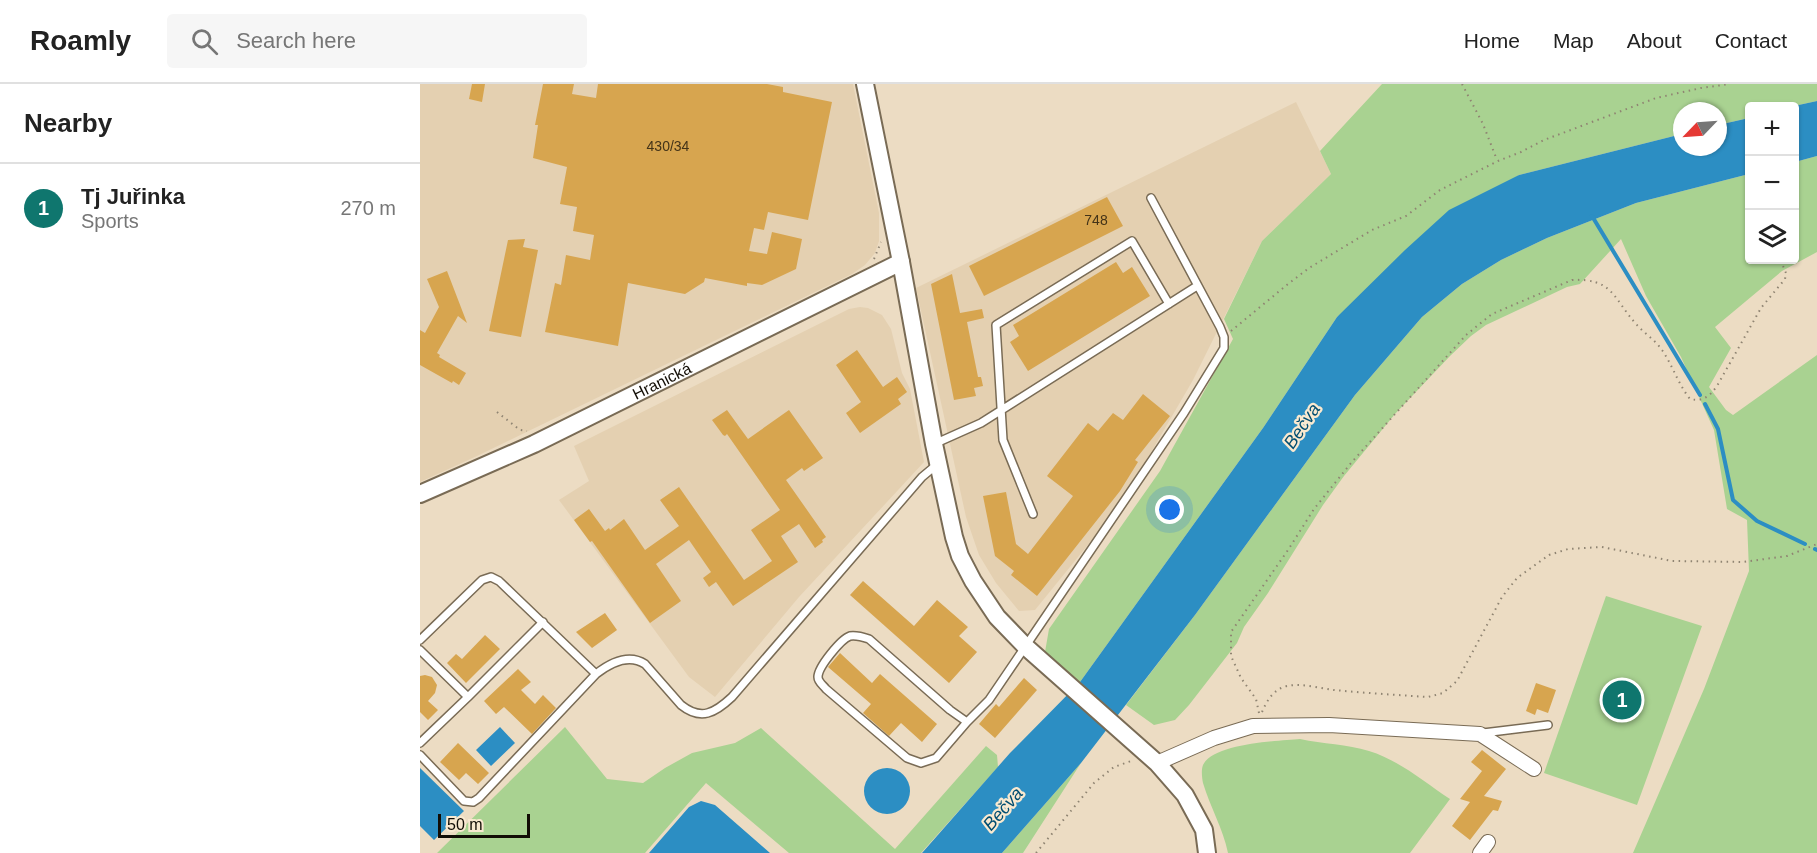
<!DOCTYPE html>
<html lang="en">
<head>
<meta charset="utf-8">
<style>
	body { margin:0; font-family:Helvetica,sans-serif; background:#f6f6f6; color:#222 }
	.controls { position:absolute; right:18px; top:18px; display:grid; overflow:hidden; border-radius:6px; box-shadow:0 2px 4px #0004 }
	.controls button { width:54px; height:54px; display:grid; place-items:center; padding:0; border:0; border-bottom:2px solid #e0e0e0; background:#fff; color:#222; font:30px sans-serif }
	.compass { position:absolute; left:1253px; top:18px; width:54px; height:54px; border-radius:50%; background:#fff; box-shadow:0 2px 4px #0004; rotate:245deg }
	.scale { position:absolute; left:18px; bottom:15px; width:92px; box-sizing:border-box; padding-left:6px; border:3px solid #120d05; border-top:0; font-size:16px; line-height:21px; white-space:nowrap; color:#120d05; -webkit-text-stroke:4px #f9e9d0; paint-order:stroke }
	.you { position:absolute; left:750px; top:426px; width:21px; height:21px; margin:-15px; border:4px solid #fff; border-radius:50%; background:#1a73e8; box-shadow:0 0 0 9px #1a73e833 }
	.badge { display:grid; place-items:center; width:39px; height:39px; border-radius:50%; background:#0f766e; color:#fff; font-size:20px; font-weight:700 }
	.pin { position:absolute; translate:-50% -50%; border:3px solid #fff; box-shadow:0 2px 6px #0006 }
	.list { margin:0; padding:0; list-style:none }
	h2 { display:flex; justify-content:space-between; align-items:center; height:78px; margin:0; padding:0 24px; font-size:26px }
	h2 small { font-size:20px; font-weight:400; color:#767676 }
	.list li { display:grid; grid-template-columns:39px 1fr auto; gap:18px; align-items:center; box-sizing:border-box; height:90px; padding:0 24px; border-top:2px solid #e0e0e0 }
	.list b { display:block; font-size:22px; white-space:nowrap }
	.list p { margin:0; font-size:20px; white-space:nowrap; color:#767676 }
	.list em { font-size:20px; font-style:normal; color:#767676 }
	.icon { flex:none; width:33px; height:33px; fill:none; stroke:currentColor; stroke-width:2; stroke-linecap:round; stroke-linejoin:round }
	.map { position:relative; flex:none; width:1397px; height:769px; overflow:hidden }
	header { display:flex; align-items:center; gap:36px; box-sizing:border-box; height:84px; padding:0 30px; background:#fff; border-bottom:2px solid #e0e0e0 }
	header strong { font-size:28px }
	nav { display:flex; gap:33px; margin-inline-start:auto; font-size:21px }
	.search { width:420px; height:54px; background:#f6f6f6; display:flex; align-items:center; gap:15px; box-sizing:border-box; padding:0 21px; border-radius:6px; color:#767676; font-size:22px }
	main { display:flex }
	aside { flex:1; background:#fff }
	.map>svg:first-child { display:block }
</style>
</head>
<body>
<header>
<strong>Roamly</strong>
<div class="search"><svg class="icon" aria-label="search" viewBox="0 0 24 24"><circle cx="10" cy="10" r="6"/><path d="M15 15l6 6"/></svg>Search here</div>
<nav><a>Home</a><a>Map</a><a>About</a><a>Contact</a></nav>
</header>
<main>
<aside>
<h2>Nearby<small></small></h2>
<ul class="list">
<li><span class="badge">1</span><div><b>Tj Juřinka</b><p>Sports</p></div><em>270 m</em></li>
</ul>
</aside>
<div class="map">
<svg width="1397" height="769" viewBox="0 0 1397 769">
	<rect width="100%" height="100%" fill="#ecdcc3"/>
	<path fill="#e4d0b1" d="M0,0H433L459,129V157L455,169L445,181L432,190L57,372L0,398Z
		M876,18L911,90L842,157L773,296L719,389L680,446L615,526L599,527L576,499L559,471L546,433L496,204Z
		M440,223L448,224L462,231L471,245L482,289L490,305L504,378L379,513L295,613L269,593L139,416L169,397L154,362L429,225Z"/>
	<path fill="#a9d291" d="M962,0H1397V17L1374,22H1330L1329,34L1298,41V27H1262V50L1099,91L917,233L843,344L660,598L625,568L629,545L740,387L813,255L804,235L842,157L911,90L900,67Z
		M1397,72V168L1362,187L1295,243L1311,264L1289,303L1306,326L1313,331L1397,271V769H1213L1284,605L1329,487L1327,436L1307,425L1294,346L1261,273L1226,212L1201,155L1160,200L1147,203L1066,241L1051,252L1030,272L975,330L924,392L903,421L848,509L824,543L817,559L769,621L755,636L734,641L706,621L775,531L935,311L1002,233L1042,200L1081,176L1127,154L1216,119L1329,90L1330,176H1374L1375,78Z
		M1186,512L1282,542L1217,721L1124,689Z
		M145,643L187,695L223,699L245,684L272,669L315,659L341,644L475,765L566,662L577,671L578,683L501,769H369L286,699L225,769H17Z
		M880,655C903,660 927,660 949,667C979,676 1004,698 1030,715L990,769H808C803,744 790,723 783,699C782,694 781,686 783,681C794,659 858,657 880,655Z
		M661,679L603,769H582Z"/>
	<path fill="#2c8ec3" d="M1397,17V72L1375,78L1374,22Z
		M1329,34V90L1216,119L1127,154L1081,176L1042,200L1002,233L935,311L775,531L721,601L661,679L582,769H502L590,669L660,598L843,344L917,233L985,166L1029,126L1099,91L1262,50V63H1298V41Z
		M80,643L95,659L71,682L56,666Z
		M444 707a23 23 0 1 1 46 0a23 23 0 1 1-46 0Z
		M0,684L44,727L14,756L0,742Z
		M281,717L295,721L350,769H229L269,723Z"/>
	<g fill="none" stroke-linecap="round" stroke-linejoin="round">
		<path stroke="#2c8ec3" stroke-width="4" d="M1172,132L1280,311
			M1285,320L1298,345L1313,416L1337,437L1385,460
			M1395,465L1397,466"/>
	</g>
	<path fill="#d7a54f" d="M52,0H65L62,18L49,15Z
		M123,0H154L152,10L176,14L178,0H347L363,3V8L412,18L388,136L348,128L344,146L334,144L329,167L347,170L352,148L382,155L376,185L342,201L327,199V202L285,194L284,198L265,210L208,199L198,262L125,248L135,199L141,201L146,171L170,176L174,151L153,147L157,123L140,120L147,83L113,74L118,41H115Z
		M687,113L703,142L564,212L549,182Z
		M105,155L103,163L118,166L101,253L69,247L88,156Z
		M696,178L703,189L712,183L730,212L608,287L590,258L599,252L593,241Z
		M27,187L47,239L38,232L17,269L20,271L19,273L46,289L39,301L33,297L32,299L0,281V246L5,249L19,223L7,195Z
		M532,190L540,229L562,225L564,234L547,238L558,293H561L563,302L554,304L556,312L534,316L511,200Z
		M437,266L463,303L477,293L487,308L478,315L481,320L440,349L426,329L441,318L416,281Z
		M723,310L750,332L715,376L718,378L700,407L617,512L591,491L594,487L575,472L563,412L586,408L596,460L608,470L653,412L627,392L668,339L678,347L693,329L703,336Z
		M307,326L328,355L369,326L403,374L384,387L382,384L366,396L406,453L402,456L403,458L395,464L379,440L361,452L378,478L313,522L296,498L289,503L283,494L291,488L269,456L236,480L261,517L230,539L172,457L170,458L154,436L169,425L185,447L189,444L190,446L204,435L225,466L259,442L240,416L259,403L324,496L352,477L331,446L360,426L307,350L305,352L303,351L292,336Z
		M443,497L494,542L517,516L548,543L539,552L557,568L529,599L430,511Z
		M185,529L197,546L172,564L156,548Z
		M65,551L80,565L46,599L27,579L36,570L42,575Z
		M420,569L452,599L460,590L517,640L502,658L481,639L469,652L443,629L451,620L408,583Z
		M98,585L111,598L101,606L115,620L123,611L136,624L112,650L84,623L76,630L64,617Z
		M5,591L12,593L17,601L15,609L8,617L18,626L8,636L0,628V592Z
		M604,594L617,606L575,654L559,640L576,620L579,623Z
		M1116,599L1136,606L1128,629L1117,625L1115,631L1106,627Z
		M38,659L69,689L58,700L46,689L39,696L20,678Z
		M1062,666L1086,685L1064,712L1082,717L1078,727L1073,726L1050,756L1032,742L1050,718L1040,715L1062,687L1051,678Z"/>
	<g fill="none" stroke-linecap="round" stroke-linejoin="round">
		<g stroke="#796b55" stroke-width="10">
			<path id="service" d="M514,360L561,339L777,202
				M613,430L583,356L576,241L712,157L749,220
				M0,556L62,496L71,493L79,497L176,590
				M0,566L48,613L123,538
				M547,638L530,626L449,555C443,553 436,551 430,552C421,555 398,583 398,593C398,598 403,601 406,605L487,674L501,679L516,674L547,638L569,616L764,329L804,264V253L800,243L731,114
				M1063,649L1128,641
				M0,659L48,613
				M0,671L44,717L53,718L59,714L176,590C190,579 208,569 225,580L261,621C281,637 295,629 312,613L502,393L514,383L519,382"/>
		</g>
		<g stroke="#796b55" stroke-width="16">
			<path id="minor" d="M737,679L794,654L833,642L909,641L1060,650L1114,685
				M1060,769L1068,758"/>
		</g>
		<g stroke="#796b55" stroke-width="20">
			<g id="tertiary">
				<path d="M445,0L481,178L514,360L534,453L540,472L553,497L577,533L606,563L737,679L765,711L784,746L787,769"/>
				<path id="s1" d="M0,410L114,360L481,178"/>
			</g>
		</g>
		<path stroke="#8f8472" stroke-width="2" stroke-dasharray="1.5 4.5" stroke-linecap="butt" d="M1042,0L1063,40L1077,76
			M454,175L461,158
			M811,247L868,200L889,184L952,146L986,132L1020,106L1078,77L1101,68L1124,56L1236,14L1281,4L1310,0
			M77,328L100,346L107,347
			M842,628C847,616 854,605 867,602C882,599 899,604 914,606C945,609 977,611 1008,613L1023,609L1037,597L1082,513L1097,494L1129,471L1148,465L1182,463L1252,477L1323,478L1367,472L1397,460
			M839,629L836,615L821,594L811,572V548L868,466L894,425L931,379L1046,251L1072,230L1152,196C1193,194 1193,214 1216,240C1224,249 1235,256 1242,266C1253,282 1258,300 1270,315C1283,318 1290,312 1297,302L1341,224L1365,195L1366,189L1363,182
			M616,769L674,699L694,683L714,676"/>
		<use href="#service" stroke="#fff" stroke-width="7"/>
		<use href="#minor" stroke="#fff" stroke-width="14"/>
		<use href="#tertiary" stroke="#fff" stroke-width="16"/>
	</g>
	<g text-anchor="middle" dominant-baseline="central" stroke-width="4.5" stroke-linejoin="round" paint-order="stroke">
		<g font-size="14" fill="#433318">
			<text x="248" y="62">430/34</text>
			<text x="676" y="136">748</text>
		</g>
		<g font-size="16" fill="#120d05" stroke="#f9e9d0">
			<text stroke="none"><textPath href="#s1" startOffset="267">Hranická</textPath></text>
		</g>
		<g font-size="18" font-style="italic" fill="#004d71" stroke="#f9e9d0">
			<text transform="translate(882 342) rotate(-56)">Bečva</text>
			<text transform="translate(583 725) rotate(-49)">Bečva</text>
		</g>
	</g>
</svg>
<div class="controls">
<button>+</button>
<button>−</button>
<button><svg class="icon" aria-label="layers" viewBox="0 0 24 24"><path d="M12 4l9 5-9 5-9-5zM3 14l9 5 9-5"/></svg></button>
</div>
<svg class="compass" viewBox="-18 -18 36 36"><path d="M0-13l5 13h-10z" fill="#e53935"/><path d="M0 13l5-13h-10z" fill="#767676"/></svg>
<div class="scale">50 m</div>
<div class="you"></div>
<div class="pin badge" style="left:1202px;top:616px">1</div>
</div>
</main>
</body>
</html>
